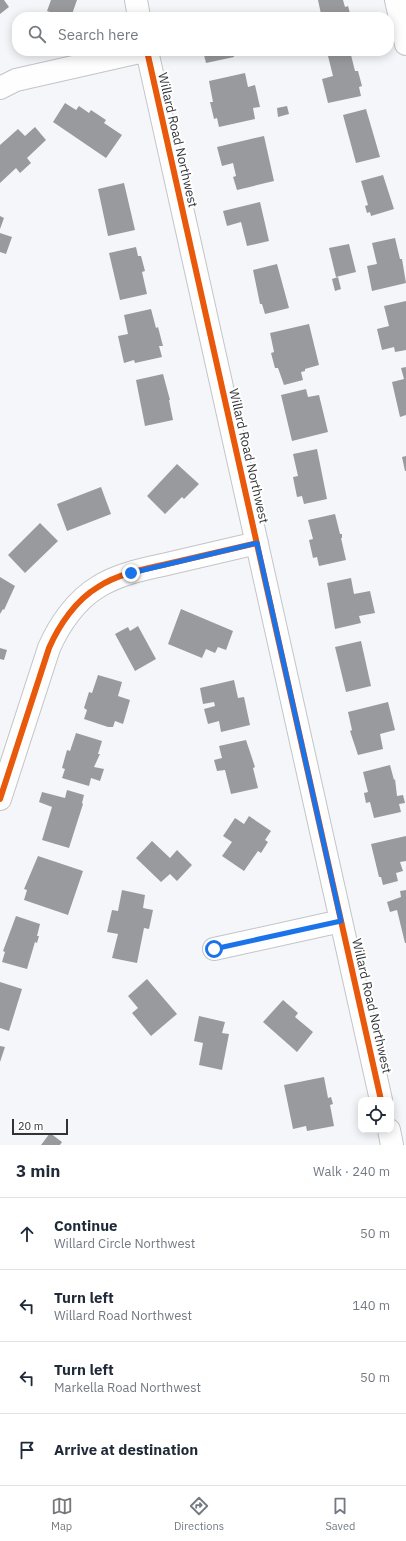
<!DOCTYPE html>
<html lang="en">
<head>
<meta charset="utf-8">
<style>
	body { margin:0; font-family:"IBM Plex Sans",sans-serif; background:#f6f6f7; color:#1f2937 }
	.controls { position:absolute; right:12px; bottom:12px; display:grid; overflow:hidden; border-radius:8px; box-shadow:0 2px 10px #0003 }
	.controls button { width:36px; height:36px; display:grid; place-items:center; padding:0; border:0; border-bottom:1px solid #e0e1e3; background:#fff; color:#1f2937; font:20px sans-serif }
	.scale { position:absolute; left:12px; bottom:10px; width:56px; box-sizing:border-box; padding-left:4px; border:2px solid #313337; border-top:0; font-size:11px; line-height:14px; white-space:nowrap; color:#313337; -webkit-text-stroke:3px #fff; paint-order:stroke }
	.stop { position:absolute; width:12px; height:12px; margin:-9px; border:3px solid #1a73e8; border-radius:50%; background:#fff }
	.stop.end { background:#1a73e8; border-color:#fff; box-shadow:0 1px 4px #0008 }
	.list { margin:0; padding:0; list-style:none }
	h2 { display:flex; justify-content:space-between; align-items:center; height:52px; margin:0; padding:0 16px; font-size:17px }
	h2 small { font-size:13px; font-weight:400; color:#747a83 }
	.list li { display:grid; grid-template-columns:26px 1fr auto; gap:12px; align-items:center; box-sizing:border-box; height:72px; padding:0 16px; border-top:1px solid #e0e1e3 }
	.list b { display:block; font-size:15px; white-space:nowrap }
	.list p { margin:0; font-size:13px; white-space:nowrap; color:#747a83 }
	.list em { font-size:13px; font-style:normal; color:#747a83 }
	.icon { flex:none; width:22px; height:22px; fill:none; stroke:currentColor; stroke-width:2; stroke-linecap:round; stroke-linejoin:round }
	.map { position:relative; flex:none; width:406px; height:1145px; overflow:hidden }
	.search { position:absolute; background:#fff; box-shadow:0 2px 10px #0003; left:12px; right:12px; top:12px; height:44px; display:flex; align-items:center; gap:10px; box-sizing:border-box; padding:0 14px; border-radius:16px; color:#747a83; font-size:15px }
	.sheet { height:340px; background:#fff }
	nav { display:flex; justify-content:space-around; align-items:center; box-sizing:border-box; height:56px; border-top:1px solid #e0e1e3; background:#fff; font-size:11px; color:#747a83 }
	nav a { display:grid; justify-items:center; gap:2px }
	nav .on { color:#76777b }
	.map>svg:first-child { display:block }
</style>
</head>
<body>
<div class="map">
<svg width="406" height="1145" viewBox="0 0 406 1145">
	<rect width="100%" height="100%" fill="#f5f6fa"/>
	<path fill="#999a9d" d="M0,0H4L9,7L0,14Z
		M51,0H77L71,17H64L47,11Z
		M318,0H343L345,7L348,6L351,17H311L321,14Z
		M224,13L225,17H209V16Z
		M203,51H233L234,57L206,63Z
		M350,51L355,71H358L362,86L359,87L361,96L328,103L322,79L333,76L328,56Z
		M245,73L248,87L255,85L260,107L253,108L255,119L219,127L217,118L214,119L210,102H213L209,81Z
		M65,103L76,110L79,106L89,113L91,110L106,120L104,123L122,135L106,158L53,122Z
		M287,106L289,114L278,117L277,108Z
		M366,109L380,157L356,163L343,115Z
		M35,127L46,140L27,158L31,163L20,173L16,168L0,183V145L18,129L25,136Z
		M264,136L274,181L237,190L233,177L236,176L233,163L222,166L217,147Z
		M383,175L394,209L371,216L370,212L367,213L365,206L368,205L361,181Z
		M124,183L135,230L108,236L98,189Z
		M260,202L269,241L247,246L241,222L227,226L223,211Z
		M0,216L4,218L0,229Z
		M0,233L12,237L6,254L0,252Z
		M395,238L400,259H402L406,283L372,291L367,266L377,264L372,243Z
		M349,244L356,272L336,277L329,248Z
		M136,247L138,256H141L145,271L142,272L147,294L120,300L109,253Z
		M277,264L289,308L265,314L262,304H260L253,270Z
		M338,277L341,289L335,291L332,279Z
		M406,301V350L395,352L394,347L382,350L377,329L389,326L384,306Z
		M151,309L156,328L158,327L163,346H159L162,357L135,363L134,360L124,363L118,336L128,334L124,315Z
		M309,324L319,365L305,369V371L301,372L303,380L284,385L278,368H275L271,353L274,352L270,333Z
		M406,367V415L400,417L392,382L404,379L401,368Z
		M163,374L170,400H169L173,420L145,426L136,380Z
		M306,389L308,397L319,395L328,432L292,441L281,395Z
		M317,449L327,499L304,504L302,496L297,497L293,477L298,476L293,454Z
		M406,456V471H405L402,457Z
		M177,464L199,484L184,499L182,497L165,514L147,496Z
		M101,487L111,514L67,531L57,504Z
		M335,514L340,534H342V538H341L346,560L319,566L317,557L313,558L309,540L313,539L308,520Z
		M40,523L58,541L25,573L8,555Z
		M0,577L15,586L4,610L3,609L0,614Z
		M351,578L354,594L370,591L375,613L359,616L361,623L335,629L327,583Z
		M181,609L233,631L226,650L218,647L215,653L206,649L202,658L168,644Z
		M138,626L156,659L135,671L115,634L128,627L130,631Z
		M361,641L371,686L346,692L335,647Z
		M0,648L7,650L4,660L0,659Z
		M98,675L122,682L118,696L130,700L123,724L115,721L113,727H108L84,719L87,710L84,708L89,692L92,693Z
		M234,680L238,698L244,697L250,725L221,732L219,721L208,724L204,709L215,706L214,702L203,704L200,688Z
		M388,702L395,730L380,734L383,749L358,755L350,731L352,730L348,712Z
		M76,733L102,741L98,754H100L94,767L104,769L100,781L91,778L89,786L62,778L65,769L62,768L67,750L70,751Z
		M246,740L255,767L253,768L258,788L231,794L225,770L217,771L214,760L222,758L219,746Z
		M390,765L394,780L395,779L397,796L403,795L405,803L399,804L401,812L374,818L370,802L366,803L364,793L368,792L363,772Z
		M67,790L84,795L82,803L83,804L69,848L42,840L52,807L39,802L42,792L65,798Z
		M249,816L271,831L265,840L268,842L261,853L258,851L244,871L222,856L232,842L223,836L235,818L244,824Z
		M406,836V861L400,862L403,871L396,873L398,881L383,885L381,877H379L371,844Z
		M152,841L170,858L177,850L192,865L177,881L170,874L161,882L136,858Z
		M38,856L83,871L68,915L24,900L27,890L24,889Z
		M122,890L145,895L143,908L153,910L149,929L144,928L137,963L112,958L118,934L107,932L112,910L118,911Z
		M406,890V943H405L397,910L390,912L387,902L401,897L400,891Z
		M16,916L40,924L37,936H39L37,943L35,942L27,969L2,962L5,952L3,951Z
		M147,979L177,1014L151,1036L132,1013L138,1008L128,996Z
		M0,982L22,989L9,1031L0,1028Z
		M283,1000L298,1013L295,1017L313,1032L297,1052L263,1022Z
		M199,1016L225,1022L222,1033L229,1034L222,1070L199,1065L203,1043L194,1041Z
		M0,1046L5,1047L0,1062Z
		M324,1077L328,1098L331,1097L333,1104L330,1105L334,1126L307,1131L306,1126L293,1129L284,1085Z
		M50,1133L62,1142L60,1145H41Z"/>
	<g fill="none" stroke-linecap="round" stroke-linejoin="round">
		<g stroke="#c3c4c8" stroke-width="24">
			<path id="minor" d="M136,0L139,17
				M396,0L406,44
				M147,51L381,1100
				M0,88L16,80L144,51
				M0,799L49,648C59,625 76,600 98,587C118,574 144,569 167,564C197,557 227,550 257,543
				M214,949L341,921
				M389,1130L392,1145"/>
		</g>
		<use href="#minor" stroke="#fefefe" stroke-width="22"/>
		<g stroke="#fff" stroke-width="8">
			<path id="cycleway" d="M147,51L381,1100
				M0,799L49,648C59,625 76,600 98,587C118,574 144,569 167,564C197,557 227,550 257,543"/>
		</g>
		<use href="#cycleway" stroke="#e8590c" stroke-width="6"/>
	</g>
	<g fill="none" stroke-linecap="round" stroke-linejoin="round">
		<path stroke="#1a73e8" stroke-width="5" d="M131,573L257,543L341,921L214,949"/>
	</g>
	<g text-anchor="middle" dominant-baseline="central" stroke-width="4" stroke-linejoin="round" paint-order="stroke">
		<g font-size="13" fill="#313337" stroke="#fff">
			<text transform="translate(178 140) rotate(77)">Willard Road Northwest</text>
			<text transform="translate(249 456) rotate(77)">Willard Road Northwest</text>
			<text transform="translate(372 1006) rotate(77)">Willard Road Northwest</text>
		</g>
	</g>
</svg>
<div class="controls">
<button><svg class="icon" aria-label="locate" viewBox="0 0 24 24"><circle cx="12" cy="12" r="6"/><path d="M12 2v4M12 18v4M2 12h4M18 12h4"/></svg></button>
</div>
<div class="scale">20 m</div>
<div class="stop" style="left:214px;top:949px"></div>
<div class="stop end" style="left:131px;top:573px"></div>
<div class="search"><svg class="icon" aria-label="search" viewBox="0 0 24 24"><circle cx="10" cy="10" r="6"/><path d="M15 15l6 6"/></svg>Search here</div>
</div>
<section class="sheet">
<h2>3 min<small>Walk · 240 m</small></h2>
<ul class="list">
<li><svg class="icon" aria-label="ahead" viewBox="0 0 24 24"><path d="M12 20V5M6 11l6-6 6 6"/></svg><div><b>Continue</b><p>Willard Circle Northwest</p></div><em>50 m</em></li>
<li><svg class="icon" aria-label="left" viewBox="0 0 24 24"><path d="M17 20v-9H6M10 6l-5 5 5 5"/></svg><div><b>Turn left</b><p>Willard Road Northwest</p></div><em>140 m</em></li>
<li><svg class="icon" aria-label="left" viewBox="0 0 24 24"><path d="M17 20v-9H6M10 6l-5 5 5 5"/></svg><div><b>Turn left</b><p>Markella Road Northwest</p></div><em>50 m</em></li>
<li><svg class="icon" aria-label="arrive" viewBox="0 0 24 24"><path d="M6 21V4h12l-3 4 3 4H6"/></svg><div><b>Arrive at destination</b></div></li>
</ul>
</section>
<nav>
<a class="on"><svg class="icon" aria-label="map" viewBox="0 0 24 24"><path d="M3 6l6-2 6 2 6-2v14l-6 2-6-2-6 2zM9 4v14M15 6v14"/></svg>Map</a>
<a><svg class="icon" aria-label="directions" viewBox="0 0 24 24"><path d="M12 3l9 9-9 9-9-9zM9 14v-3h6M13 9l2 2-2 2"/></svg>Directions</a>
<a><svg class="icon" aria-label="saved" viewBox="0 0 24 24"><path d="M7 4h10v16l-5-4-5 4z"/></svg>Saved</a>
</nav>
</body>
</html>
